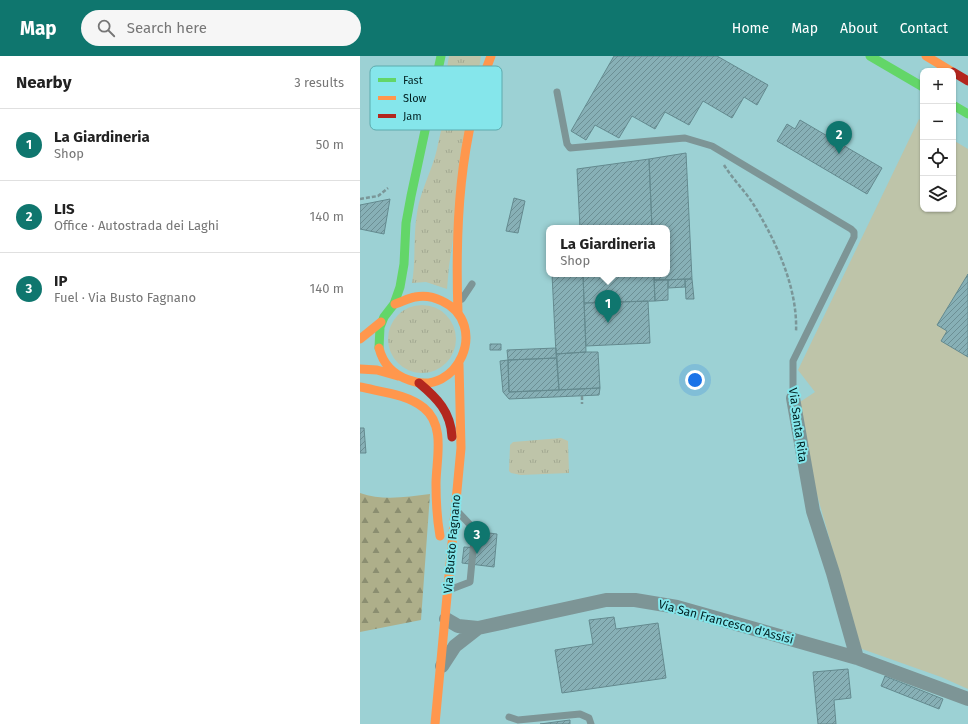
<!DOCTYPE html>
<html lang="en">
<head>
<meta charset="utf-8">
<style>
	body { margin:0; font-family:"Fira Sans",sans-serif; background:#f6f6f6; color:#222 }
	.controls { position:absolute; right:12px; top:12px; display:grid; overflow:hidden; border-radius:8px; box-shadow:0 1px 3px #0004 }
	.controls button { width:36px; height:36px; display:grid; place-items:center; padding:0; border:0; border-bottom:1px solid #e0e0e0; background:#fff; color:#222; font:20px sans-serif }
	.you { position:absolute; left:335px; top:324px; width:14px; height:14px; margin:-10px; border:3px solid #fff; border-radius:50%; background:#1a73e8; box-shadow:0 0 0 6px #1a73e833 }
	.badge { display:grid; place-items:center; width:26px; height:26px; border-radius:50%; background:#0f766e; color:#fff; font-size:13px; font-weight:700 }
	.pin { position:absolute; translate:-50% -33px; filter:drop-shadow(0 1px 2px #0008) }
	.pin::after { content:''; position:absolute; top:21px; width:14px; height:12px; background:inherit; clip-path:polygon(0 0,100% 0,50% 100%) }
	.popup { position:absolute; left:186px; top:169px; width:124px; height:52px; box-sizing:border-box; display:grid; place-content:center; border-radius:8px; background:#fff; filter:drop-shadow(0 1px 3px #0005); font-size:13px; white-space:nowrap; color:#767676 }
	.popup b { font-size:15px; color:#222 }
	.popup::after { content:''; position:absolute; left:50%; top:100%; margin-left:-8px; border:8px solid transparent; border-top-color:#fff }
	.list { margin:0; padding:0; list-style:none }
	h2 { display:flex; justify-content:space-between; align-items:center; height:52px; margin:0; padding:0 16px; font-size:17px }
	h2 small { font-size:13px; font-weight:400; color:#767676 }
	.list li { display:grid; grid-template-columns:26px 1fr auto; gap:12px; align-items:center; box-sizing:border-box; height:72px; padding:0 16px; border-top:1px solid #e0e0e0 }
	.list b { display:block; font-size:15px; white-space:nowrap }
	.list p { margin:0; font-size:13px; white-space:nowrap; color:#767676 }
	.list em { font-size:13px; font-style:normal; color:#767676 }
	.icon { flex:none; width:22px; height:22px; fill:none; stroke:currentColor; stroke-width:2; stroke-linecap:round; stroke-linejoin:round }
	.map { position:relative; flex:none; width:608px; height:668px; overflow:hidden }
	header { display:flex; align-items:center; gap:24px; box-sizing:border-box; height:56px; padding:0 20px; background:#0f766e; color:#fff }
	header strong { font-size:19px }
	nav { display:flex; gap:22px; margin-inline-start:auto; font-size:14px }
	.search { width:280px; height:36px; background:#f6f6f6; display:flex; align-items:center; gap:10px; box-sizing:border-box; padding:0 14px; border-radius:22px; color:#767676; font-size:15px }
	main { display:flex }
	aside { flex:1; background:#fff }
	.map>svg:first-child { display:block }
</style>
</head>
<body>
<header>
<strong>Map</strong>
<div class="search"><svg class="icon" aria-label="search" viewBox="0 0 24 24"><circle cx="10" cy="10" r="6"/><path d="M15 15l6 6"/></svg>Search here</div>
<nav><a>Home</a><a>Map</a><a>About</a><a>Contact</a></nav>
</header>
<main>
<aside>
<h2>Nearby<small>3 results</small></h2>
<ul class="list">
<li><span class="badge">1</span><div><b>La Giardineria</b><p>Shop</p></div><em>50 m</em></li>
<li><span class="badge">2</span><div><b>LIS</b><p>Office · Autostrada dei Laghi</p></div><em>140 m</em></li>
<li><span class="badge">3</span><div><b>IP</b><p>Fuel · Via Busto Fagnano</p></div><em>140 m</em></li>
</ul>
</aside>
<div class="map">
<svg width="608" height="668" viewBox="0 0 608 668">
	<defs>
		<pattern id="grass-tufts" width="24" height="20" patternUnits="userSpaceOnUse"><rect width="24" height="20" fill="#bec4a9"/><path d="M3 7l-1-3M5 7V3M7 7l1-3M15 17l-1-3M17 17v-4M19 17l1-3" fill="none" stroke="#a2a891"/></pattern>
		<pattern id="forest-firs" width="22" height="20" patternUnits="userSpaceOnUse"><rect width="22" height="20" fill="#aeaf8a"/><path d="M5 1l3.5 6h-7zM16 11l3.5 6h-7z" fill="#8b8e70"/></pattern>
		<pattern id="building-hatch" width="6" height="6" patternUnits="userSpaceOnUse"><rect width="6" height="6" fill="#87b0b6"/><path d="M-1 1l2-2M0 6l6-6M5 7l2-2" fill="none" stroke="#6c8f94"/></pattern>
	</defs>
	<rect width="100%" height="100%" fill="#9cd1d4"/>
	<path fill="url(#grass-tufts)" d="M89,0H121L89,210L87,233L66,226L52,227C56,204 53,181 57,157C60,135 72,115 77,93C80,76 87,57 87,39C87,26 86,14 89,0Z
		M28 283a34 34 0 1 1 68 0a34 34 0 1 1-68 0Z
		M201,382L208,385L209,417L161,419L151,417L149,415L150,389L153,386Z"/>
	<path fill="url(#forest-firs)" d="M0,437C23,445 46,441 70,438L61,564L0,576Z"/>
	<path fill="#bec4a9" d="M559,63L563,66V153H593V84L608,93V633L581,621L502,593L500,590L452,421L440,346L455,336L438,314Z"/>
	<path fill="url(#building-hatch)" stroke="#648a8f" d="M254,0H357L408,29L397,49L384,41L372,62L343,45L329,69L305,56L295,73L272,60L259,82L235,69L226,84L211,75Z
		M440,64L522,112L507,138L417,85L427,68L435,73Z
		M326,97L332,223L294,224V218H307V172H292L289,103Z
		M289,103L292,172H220L217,113Z
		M154,142L165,145L158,177L146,175Z
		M30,143L24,178L0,173V149Z
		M192,218H223L226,296L196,298Z
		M223,218H294L295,245L224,247Z
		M608,218V301L581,285L587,275L577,269Z
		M325,223H332L334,243H326Z
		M325,223V231L308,232V224Z
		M294,224H308V244L295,245Z
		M288,245L290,287L226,290L224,247Z
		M130,288H141V294H130Z
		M196,292L197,302L148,304L147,294Z
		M226,296H238L240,332L199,334L196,298Z
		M197,302L199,334L149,336L148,304Z
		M148,304L149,336L240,332L239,339L149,343L143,336L140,305Z
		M0,372H4L6,397H0Z
		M121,476L137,478L134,511L102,507L104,491L119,492Z
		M254,561L256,573L298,567L306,622L202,637L195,594L233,588L229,564Z
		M488,613L491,642L474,644L476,668H458L453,616Z
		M525,620L583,643L579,653L521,630Z
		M210,664V668H180Z"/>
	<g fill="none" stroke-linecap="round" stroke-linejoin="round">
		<path stroke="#7a9698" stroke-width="2.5" stroke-dasharray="4 2" stroke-linecap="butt" d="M364,109C372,122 383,133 392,146C415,183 438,231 436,276
			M0,143L18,140L28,132
			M222,340V348"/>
		<path stroke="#7d9596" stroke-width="7" d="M197,36L207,88L210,92L325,82L352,90L491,173L494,176V181L433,305V342
			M102,243L112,228
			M89,534L110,526L115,474L99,457
			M149,661L158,664L220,658L229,662L231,668"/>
		<path stroke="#7d9596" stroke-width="14" d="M433,342L453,455L473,517L497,602
			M86,563L98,570L118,572L246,544H275L317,551L497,602L608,643
			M82,610L95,590L118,572"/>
		<path stroke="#63d668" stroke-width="9" d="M510,0L563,31
			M593,49L608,58
			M19,292L20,271L24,261L34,248L40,231L44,208L46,167L51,140L81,0"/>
		<path stroke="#ff974d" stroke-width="9" d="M566,0L591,15
			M98,257C95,172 99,80 131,0
			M0,283L21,266
			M19,292C23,308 34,319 49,324C97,343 131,268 82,245C74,241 64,239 55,241C48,242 42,246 35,248
			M0,313L17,314L38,320
			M0,331C21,336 47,338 64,352C86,370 76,404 76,428C76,445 77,463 80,480
			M75,668L101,392L99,308"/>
		<path stroke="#b3261e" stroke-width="9" d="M593,16L608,25
			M59,327C77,342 91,356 92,381"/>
	</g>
	<g text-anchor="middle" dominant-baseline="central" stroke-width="4" stroke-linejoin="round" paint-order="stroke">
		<g font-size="12" fill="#012021" stroke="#85e6eb">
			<text transform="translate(438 369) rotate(82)">Via Santa Rita</text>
			<text transform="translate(92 488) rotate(-85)">Via Busto Fagnano</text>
			<text transform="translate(366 566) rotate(15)">Via San Francesco d'Assisi</text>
		</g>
	</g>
	<rect x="10" y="10" width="132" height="64" rx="6" fill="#85e6eb" stroke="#5dabae" stroke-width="1"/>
	<rect x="18" y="22" width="18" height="4" fill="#63d668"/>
	<rect x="18" y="40" width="18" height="4" fill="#ff974d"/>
	<rect x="18" y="58" width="18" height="4" fill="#b3261e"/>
	<g font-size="11" fill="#012021">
		<text x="43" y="28">Fast</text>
		<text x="43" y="46">Slow</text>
		<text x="43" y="64">Jam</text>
	</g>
</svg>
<div class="controls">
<button>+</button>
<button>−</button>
<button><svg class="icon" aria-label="locate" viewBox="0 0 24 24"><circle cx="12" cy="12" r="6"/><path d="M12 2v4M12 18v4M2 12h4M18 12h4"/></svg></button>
<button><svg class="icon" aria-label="layers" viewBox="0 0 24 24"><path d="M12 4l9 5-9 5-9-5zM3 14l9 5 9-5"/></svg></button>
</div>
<div class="you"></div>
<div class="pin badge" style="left:248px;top:267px">1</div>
<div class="popup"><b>La Giardineria</b>Shop</div>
<div class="pin badge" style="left:479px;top:98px">2</div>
<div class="pin badge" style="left:117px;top:498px">3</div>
</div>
</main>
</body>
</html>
